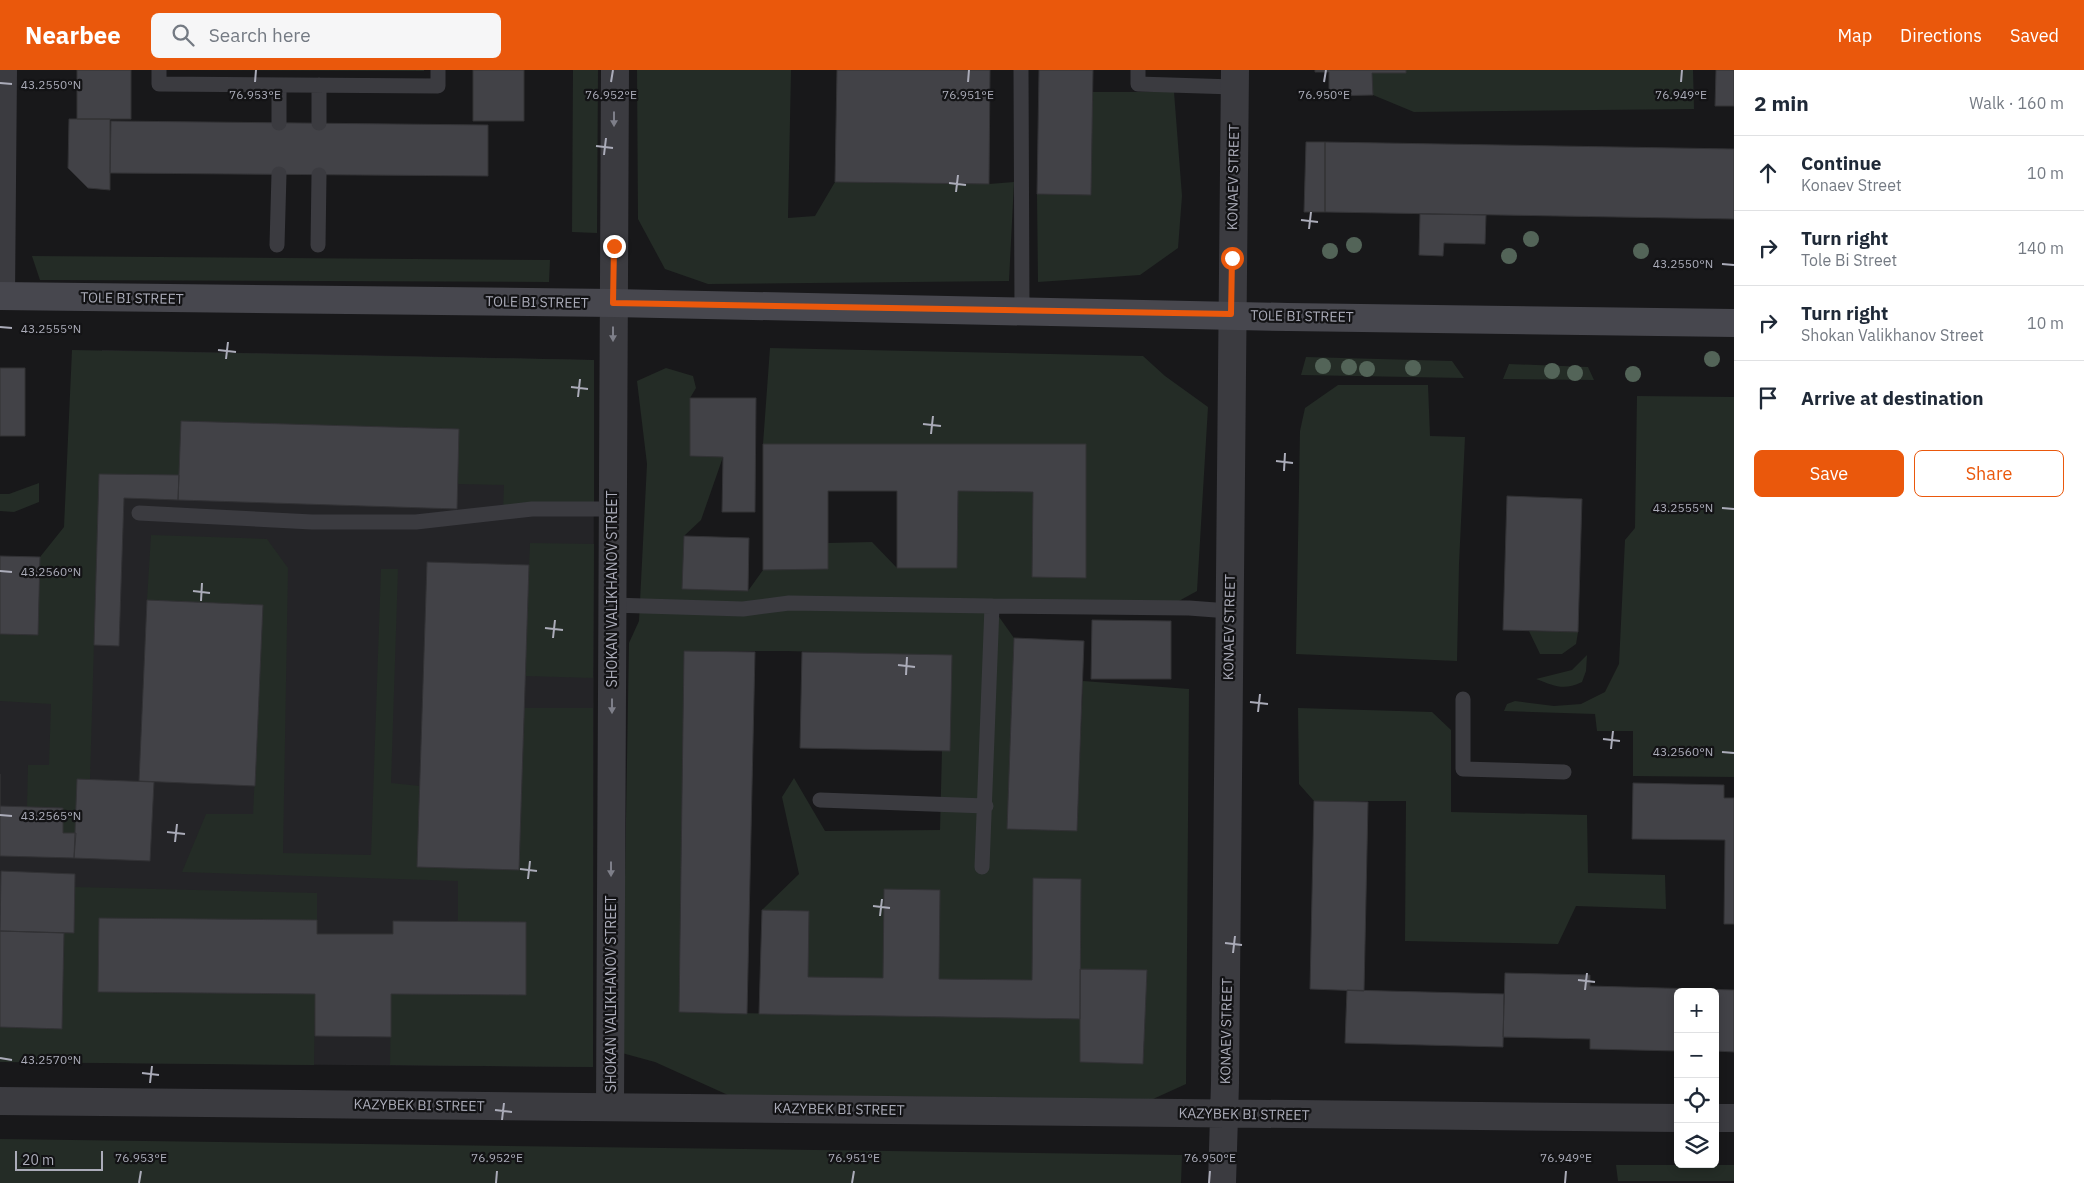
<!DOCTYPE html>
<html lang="en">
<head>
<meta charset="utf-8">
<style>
	body { margin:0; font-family:"IBM Plex Sans",sans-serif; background:#f6f6f7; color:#1f2937 }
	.controls { position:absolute; right:15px; bottom:15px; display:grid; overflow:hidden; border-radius:8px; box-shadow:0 2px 8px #0003 }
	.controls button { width:45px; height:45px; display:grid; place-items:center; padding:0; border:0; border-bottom:1px solid #e0e1e3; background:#fff; color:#1f2937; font:25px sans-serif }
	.scale { position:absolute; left:15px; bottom:12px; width:88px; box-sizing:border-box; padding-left:5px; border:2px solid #abacb9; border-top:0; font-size:14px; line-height:18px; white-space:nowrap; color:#abacb9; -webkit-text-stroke:4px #131315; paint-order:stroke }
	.stop { position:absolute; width:15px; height:15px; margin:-11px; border:4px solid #ea580c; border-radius:50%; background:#fff }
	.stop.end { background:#ea580c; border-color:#fff; box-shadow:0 1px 5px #0008 }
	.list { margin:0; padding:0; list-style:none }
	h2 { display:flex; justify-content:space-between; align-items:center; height:65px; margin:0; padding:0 20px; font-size:21px }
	h2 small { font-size:16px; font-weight:400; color:#747a83 }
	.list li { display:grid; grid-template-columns:32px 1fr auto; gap:15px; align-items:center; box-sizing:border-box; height:75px; padding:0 20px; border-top:1px solid #e0e1e3 }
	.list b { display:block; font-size:19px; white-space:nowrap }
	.list p { margin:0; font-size:16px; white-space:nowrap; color:#747a83 }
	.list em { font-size:16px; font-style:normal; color:#747a83 }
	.actions { display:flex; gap:10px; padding:15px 20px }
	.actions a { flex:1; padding:11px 0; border:1px solid #ea580c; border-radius:8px; text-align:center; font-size:18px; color:#ea580c }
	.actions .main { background:#ea580c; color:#fff }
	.icon { flex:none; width:28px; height:28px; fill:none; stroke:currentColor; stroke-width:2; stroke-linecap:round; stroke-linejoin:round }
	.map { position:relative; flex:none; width:1734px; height:1113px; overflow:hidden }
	header { display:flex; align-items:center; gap:30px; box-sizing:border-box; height:70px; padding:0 25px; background:#ea580c; color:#fff }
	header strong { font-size:24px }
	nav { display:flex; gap:28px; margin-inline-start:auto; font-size:18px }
	.search { width:350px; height:45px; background:#f6f6f7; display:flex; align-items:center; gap:12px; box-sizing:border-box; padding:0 18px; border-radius:8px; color:#747a83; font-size:19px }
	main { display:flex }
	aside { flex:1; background:#fff }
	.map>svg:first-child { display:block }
</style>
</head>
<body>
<header>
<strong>Nearbee</strong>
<div class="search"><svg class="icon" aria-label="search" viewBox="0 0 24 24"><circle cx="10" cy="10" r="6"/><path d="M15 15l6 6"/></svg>Search here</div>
<nav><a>Map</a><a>Directions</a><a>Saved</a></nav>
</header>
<main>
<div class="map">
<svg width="1734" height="1113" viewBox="0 0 1734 1113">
	<rect width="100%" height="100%" fill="#18181a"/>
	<path fill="#242427" d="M102,280L594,290L593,997L0,992V564L94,567Z"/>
	<path fill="#242c26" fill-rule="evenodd" d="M173,0H424V1Z
		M573,0H598L597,163L572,162Z
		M637,0H791L788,148L815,146L835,112L989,114L1014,112L1009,211L708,214L665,199L638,149Z
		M1406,0H1693L1694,39L1414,42L1373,25L1372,3H1406Z
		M1092,22H1174L1182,126L1178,178L1140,205L1038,212L1037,124L1091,125Z
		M32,186L550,190L549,212L40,210Z
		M770,278L1143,286L1165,306L1208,337L1197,521L1166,538L992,537L1014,568L1007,759L1077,761L1083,611L1189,619L1186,1014L1153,1029L728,1025L655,992L622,983L629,573L639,551L647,394L637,311L666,298L693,306L696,318L690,328V386L723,387L701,450L684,466L682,519L748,521L763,500L827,499L828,473L872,472L897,498H957L958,421L1033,422L1032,507H1086V374H763ZM684,581H787L952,586L950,680H942L940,760L825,761L794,708L782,727L799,804L762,840L809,841L808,907L883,908L884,819L940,820L939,909L1032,910L1033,808L1081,809L1080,899L1146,900L1143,993L1080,992V949L679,942Z
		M72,280L594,290V444L503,441L504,415L458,414L459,359L181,351L179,405L99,404L90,709H77L76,763H63V738L27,737L28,695H49L51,634L0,631V564L38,565L40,487L64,457Z
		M1306,287L1452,291L1464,308L1301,305Z
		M1509,294L1588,297L1594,310L1503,309Z
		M1338,315H1428L1430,366L1465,367L1459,494L1457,591L1296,584L1300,361L1305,338Z
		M1637,326L1734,327V707L1633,706V661H1597L1595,644L1504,641L1507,634L1515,631L1554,636L1581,634L1605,622L1619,594L1625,470L1635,458Z
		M39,413V432L14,442L0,441V424H9Z
		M151,465L267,469L288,498L283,783L371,785L381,499H398L391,713L420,716L418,797L519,800L524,638H593V997L390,995L391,924H526V852H458V811L182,802L206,744H253L263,536L147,530Z
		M530,473L594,474L593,608L525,606Z
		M1529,561L1578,562L1576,574L1562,584H1540Z
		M1587,585L1586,601L1582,612C1563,621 1555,616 1536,609L1572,600Z
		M1298,638L1432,642L1451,660V742L1587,745L1588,803L1665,805L1666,839L1576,836L1558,874L1405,871L1406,731H1314L1299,714Z
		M75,817L317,823V850L99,849V922L315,924L314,995L0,992V957L62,959L64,863L74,862Z
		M0,1069L1182,1085L1181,1113H0Z
		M1616,1095H1734V1111H1618Z"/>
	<path fill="#424247" stroke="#323235" d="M77,0H131V49H77Z
		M473,0H524V51H473Z
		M837,0H990L989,114L835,112Z
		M1039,0H1093L1091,125L1037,124Z
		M1315,0H1406V3H1372L1373,25L1329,26V2H1315Z
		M1716,0H1734V36H1715Z
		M69,49H110V120L88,118L68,98Z
		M111,51L488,55V106L110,103Z
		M1306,72H1325V142H1304Z
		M1325,72L1734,79V149L1325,142Z
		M1420,144L1486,145L1485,174L1444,173L1443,186L1419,185Z
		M0,298H25V366H0Z
		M690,328H756L755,442H722L723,387L690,386Z
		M181,351L459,359L457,439L178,430Z
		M763,374H1086V508L1032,507L1033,422L958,421L957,498H897V421H828V499L763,500Z
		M99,404L179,405L178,430L124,428L119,576L94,575Z
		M1507,426L1582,429L1578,562L1503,560Z
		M684,466L749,468L748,521L682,519Z
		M0,486L40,487L38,565L0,564Z
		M427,492L529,495L519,800L417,797Z
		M147,530L263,535L255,716L139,711Z
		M1092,550L1171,551V609H1091Z
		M1014,568L1084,571L1077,761L1007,759Z
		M684,581L755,582L747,944L679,942Z
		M802,582L952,585L950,681L800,678Z
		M0,704V736L63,738V763H76L74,788L0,786Z
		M77,709L154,712L150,791L74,788Z
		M1633,713L1724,715V728H1734V854H1724L1725,770L1632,769Z
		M1314,731L1368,732L1364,921L1310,919Z
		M1,801L75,804L74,863L0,861Z
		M1033,808L1081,809L1080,949L759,944L762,840L809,841L808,907L883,908L884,819L940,820L939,909L1032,910Z
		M99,848L317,850V864H393V851L526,852V925L391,924V967L315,966V924L98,922Z
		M0,861L64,863L62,959L0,957Z
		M1080,899L1147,900L1143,994L1080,992Z
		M1505,903L1590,905V916L1734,920V982L1715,981V922H1678V981L1590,979V969L1503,967Z
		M1347,920L1504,924L1503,977L1345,973Z"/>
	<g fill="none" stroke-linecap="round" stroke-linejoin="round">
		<path stroke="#3b3b40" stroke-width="15" d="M159,0V14L438,16V0
			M1021,0L1022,241
			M1138,0V14L1234,17
			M279,15V53
			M319,15V53
			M277,175L279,104
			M318,175L319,105
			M139,443L312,452H416L532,439H612
			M612,535L743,539L789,533L992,536
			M1463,629V699L1564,702
			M820,730L986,736
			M982,797L992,536L1189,538L1229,541"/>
		<path stroke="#3b3b40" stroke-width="28" d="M1,226L3,0
			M610,1037L615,0"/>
		<path stroke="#3b3b40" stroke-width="28" d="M0,1031L1678,1048
			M1715,1048H1734
			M1222,1113L1225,1013L1235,0"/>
		<path stroke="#47474e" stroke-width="28" d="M0,226L613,233L1288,247L1734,253"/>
	</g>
	<g fill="#536458">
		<circle cx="1531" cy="169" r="8"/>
		<circle cx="1354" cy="175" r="8"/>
		<circle cx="1330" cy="181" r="8"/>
		<circle cx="1641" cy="181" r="8"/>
		<circle cx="1509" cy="186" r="8"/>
		<circle cx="1712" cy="289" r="8"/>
		<circle cx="1323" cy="296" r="8"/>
		<circle cx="1349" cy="297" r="8"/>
		<circle cx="1413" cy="298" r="8"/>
		<circle cx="1367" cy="299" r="8"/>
		<circle cx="1552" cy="301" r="8"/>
		<circle cx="1575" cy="303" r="8"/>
		<circle cx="1633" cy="304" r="8"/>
	</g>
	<defs><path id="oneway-solid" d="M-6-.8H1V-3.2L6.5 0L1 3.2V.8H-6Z" transform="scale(1.25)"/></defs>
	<g fill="#7e7f89">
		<use href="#oneway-solid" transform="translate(614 49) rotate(90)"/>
		<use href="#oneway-solid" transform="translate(613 264) rotate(90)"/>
		<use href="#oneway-solid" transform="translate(612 636) rotate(90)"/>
		<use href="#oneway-solid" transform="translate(611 799) rotate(90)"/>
	</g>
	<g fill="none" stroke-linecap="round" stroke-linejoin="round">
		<path stroke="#ea580c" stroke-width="6" d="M614,176L613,233L1231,244L1232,188"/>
	</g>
	<path fill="none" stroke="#abacb9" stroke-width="2" d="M255,12L256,0M611,12L613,0M968,12L969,0M1324,12L1326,0M1681,12L1682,0M0,13L12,14M596,76L613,78M604,85L606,68M949,113L966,115M956,122L958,105M1301,150L1318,152M1309,159L1311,142M1722,194L1734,195M0,257L12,258M218,280L236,282M226,289L228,272M571,317L588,319M578,327L580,309M923,354L941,356M931,364L933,346M1276,391L1293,393M1284,401L1285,383M1722,438L1734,439M0,501L12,502M193,521L210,523M201,531L202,513M545,558L563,560M553,568L555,550M898,595L915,597M906,605L907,587M1250,632L1268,634M1258,642L1260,624M1603,669L1620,671M1611,679L1613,661M1722,682L1734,683M0,745L12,746M167,762L185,764M175,772L177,754M520,799L537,801M528,809L530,791M873,836L890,838M880,846L882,829M1225,873L1242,875M1233,883L1235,866M1578,910L1595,912M1585,920L1587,903M0,988L12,990M142,1003L159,1005M150,1013L152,996M495,1040L512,1042M502,1050L504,1033M139,1113L141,1101M496,1113L497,1101M852,1113L854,1101M1209,1113L1210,1101M1565,1113L1566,1101"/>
	<g text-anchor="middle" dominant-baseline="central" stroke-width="4.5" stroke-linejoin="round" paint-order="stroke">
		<g font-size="14" fill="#abacb9" stroke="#131315">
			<text transform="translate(1233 107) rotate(-89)">KONAEV STREET</text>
			<text transform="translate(132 228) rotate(1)">TOLE BI STREET</text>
			<text transform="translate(537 232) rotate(1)">TOLE BI STREET</text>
			<text transform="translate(1302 246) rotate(1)">TOLE BI STREET</text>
			<text transform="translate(612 519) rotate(-90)">SHOKAN VALIKHANOV STREET</text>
			<text transform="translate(1229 557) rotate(-89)">KONAEV STREET</text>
			<text transform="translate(611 924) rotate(-90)">SHOKAN VALIKHANOV STREET</text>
			<text transform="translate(1226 961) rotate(-89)">KONAEV STREET</text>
			<text transform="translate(419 1035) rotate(1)">KAZYBEK BI STREET</text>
			<text transform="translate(839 1039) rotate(1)">KAZYBEK BI STREET</text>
			<text transform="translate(1244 1044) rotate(1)">KAZYBEK BI STREET</text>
		</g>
	</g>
	<g font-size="12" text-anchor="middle" fill="#abacb9" stroke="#131315" stroke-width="4.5" stroke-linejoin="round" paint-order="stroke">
		<text x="51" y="19">43.2550°N</text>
		<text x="255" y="29">76.953°E</text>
		<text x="611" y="29">76.952°E</text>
		<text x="968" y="29">76.951°E</text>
		<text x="1324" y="29">76.950°E</text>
		<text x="1681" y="29">76.949°E</text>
		<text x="1683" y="198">43.2550°N</text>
		<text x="51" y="263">43.2555°N</text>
		<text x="1683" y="442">43.2555°N</text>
		<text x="51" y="506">43.2560°N</text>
		<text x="1683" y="686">43.2560°N</text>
		<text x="51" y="750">43.2565°N</text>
		<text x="51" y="994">43.2570°N</text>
		<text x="141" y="1092">76.953°E</text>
		<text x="497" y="1092">76.952°E</text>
		<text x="854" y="1092">76.951°E</text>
		<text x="1210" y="1092">76.950°E</text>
		<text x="1566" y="1092">76.949°E</text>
	</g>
</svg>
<div class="controls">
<button>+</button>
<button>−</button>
<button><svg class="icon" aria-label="locate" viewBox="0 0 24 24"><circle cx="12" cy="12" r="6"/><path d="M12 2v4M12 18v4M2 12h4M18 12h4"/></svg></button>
<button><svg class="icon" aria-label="layers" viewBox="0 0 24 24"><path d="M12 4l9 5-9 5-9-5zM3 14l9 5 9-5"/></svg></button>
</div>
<div class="scale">20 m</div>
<div class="stop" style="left:1232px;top:188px"></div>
<div class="stop end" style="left:614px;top:176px"></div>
</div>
<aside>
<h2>2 min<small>Walk · 160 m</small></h2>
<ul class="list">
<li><svg class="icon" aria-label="ahead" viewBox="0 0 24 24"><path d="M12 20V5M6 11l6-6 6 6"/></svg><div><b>Continue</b><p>Konaev Street</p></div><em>10 m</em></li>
<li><svg class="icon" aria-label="right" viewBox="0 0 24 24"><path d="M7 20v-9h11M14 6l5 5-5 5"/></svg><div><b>Turn right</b><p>Tole Bi Street</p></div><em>140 m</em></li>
<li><svg class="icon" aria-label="right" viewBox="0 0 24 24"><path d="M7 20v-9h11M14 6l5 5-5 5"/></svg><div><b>Turn right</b><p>Shokan Valikhanov Street</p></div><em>10 m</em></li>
<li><svg class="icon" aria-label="arrive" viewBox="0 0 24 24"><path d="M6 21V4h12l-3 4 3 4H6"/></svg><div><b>Arrive at destination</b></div></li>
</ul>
<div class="actions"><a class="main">Save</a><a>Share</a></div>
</aside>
</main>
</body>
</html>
